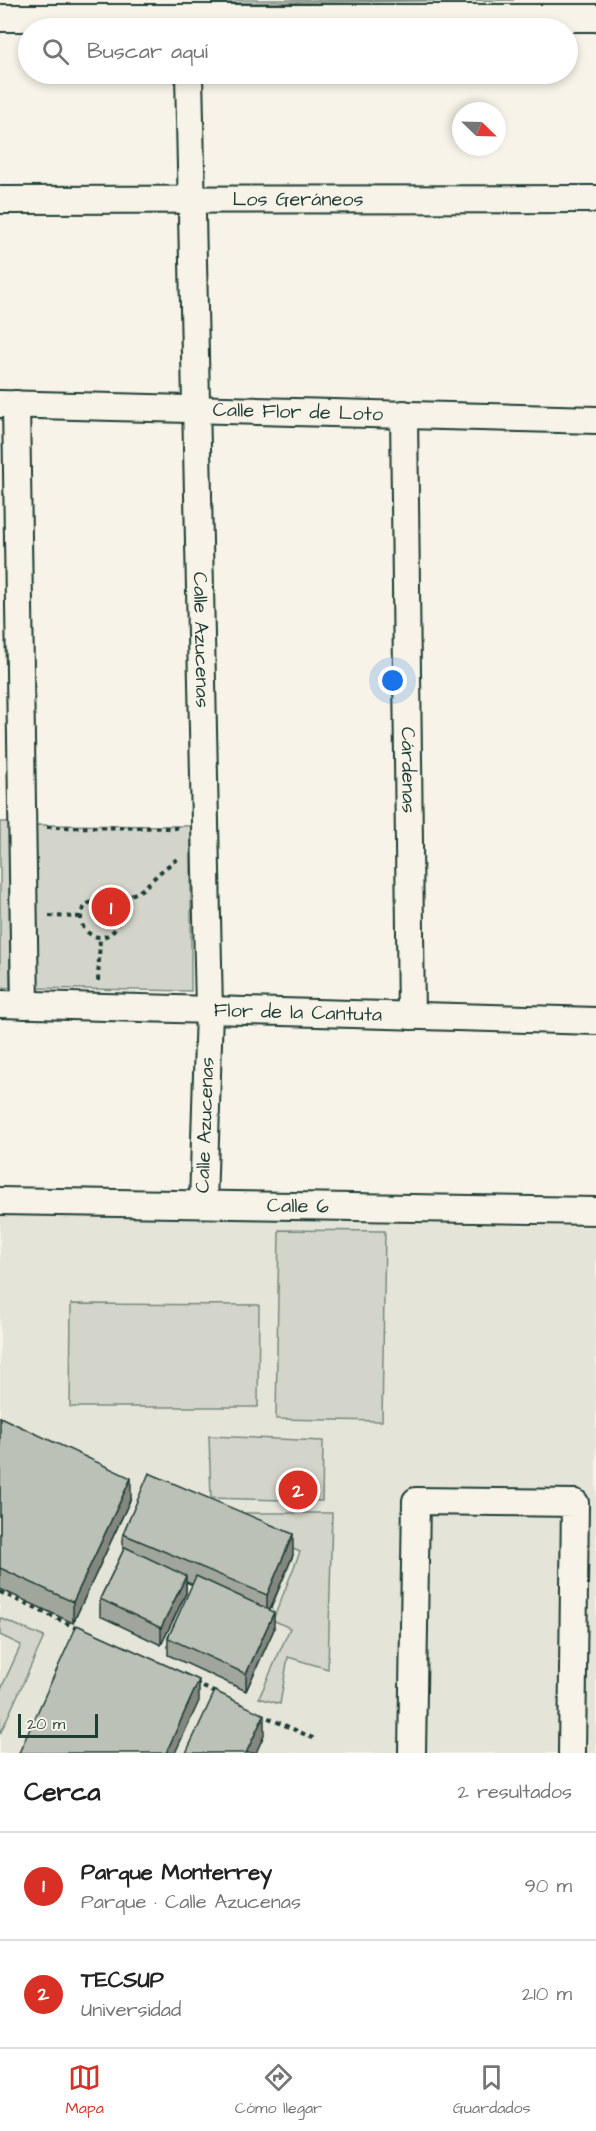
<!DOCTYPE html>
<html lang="es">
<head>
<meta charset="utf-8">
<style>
	body { margin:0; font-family:"Architects Daughter",sans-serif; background:#f2f2f2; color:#222 }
	.compass { position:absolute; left:452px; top:102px; width:54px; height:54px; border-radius:50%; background:#fff; box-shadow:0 3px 9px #0003; rotate:113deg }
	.scale { position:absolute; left:18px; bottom:15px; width:80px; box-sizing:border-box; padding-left:6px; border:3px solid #1f3d34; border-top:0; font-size:16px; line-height:21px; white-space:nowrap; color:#1f3d34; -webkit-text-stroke:4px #f7f3e8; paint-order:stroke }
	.you { position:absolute; left:393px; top:681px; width:21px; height:21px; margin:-15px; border:4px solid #fff; border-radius:50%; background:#1a73e8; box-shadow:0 0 0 9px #1a73e833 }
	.badge { display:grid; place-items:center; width:39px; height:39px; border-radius:50%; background:#d93025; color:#fff; font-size:20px; font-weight:700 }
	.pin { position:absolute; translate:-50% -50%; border:3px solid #fff; box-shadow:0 2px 6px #0006 }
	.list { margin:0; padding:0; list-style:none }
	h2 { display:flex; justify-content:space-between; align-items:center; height:78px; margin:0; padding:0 24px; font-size:26px }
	h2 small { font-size:20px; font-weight:400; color:#767676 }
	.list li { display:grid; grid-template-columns:39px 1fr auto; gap:18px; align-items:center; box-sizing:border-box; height:108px; padding:0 24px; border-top:2px solid #e0e0e0 }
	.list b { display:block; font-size:22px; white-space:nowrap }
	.list p { margin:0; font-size:20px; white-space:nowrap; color:#767676 }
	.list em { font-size:20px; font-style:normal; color:#767676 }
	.icon { flex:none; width:33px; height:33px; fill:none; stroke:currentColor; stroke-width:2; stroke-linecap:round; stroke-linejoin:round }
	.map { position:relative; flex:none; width:596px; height:1753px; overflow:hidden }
	.search { position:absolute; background:#fff; box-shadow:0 3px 9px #0003; left:18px; right:18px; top:18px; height:66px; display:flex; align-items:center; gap:15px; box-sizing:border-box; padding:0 21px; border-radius:33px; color:#767676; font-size:22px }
	.sheet { height:294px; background:#fff }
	nav { display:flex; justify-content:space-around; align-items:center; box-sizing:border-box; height:84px; border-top:2px solid #e0e0e0; background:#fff; font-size:16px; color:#767676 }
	nav a { display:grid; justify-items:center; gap:3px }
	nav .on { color:#d93025 }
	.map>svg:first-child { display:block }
</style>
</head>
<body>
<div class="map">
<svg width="596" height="1753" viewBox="0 0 596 1753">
	<rect width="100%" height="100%" fill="#f7f3e8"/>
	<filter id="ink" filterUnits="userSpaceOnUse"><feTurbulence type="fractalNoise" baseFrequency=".0167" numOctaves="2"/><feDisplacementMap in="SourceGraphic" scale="12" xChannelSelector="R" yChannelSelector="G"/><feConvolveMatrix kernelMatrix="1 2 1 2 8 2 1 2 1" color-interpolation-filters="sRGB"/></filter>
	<g filter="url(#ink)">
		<path fill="#e5e4d9" d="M0,1215L596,1227V1753H0Z"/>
		<path fill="#d3d5ca" stroke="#79897f" stroke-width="1.5" d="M214,0H514L214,3Z
			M0,822H9L10,988L0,987Z
			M30,825L191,826V991L32,988Z
			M279,1230L385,1231L382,1421L276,1419Z
			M71,1304L259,1305L258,1407H70Z
			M209,1436L323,1441L322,1501L211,1498Z
			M242,1513H332L328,1669L288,1657L280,1704L259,1698L290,1628L273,1620L300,1552L236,1524Z
			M0,1618L44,1637L0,1734V1691L21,1645L0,1635Z"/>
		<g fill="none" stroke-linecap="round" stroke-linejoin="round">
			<g stroke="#1f3d34" stroke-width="30">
				<g id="minor">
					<path d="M0,18H596"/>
					<path id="s1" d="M189,74L209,1010L203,1204"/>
					<path id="s2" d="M0,200L596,199"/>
					<path id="s3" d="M0,404L596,420"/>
					<path d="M16,404L25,1005"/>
					<path id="s4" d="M404,414L411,1016"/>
					<path id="s5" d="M0,1004L596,1021"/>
					<path id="s6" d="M0,1201L596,1211"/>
					<path d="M412,1753L416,1501L575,1503L572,1753"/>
				</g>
			</g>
			<path stroke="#1f3d34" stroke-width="4" stroke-dasharray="4.5 4.5" stroke-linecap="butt" d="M47,827L180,828
				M106,899C133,914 112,947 90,934C85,931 81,925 81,919C81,891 121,901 138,892C145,888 152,880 158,874C165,868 173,862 180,857
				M49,916L81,917
				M98,981L100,937
				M0,1592L77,1628
				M195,1683L218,1694
				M260,1714L315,1739"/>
			<use href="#minor" stroke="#f7f3e8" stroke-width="26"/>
		</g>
		<path fill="#a1a69d" stroke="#1f3d34" stroke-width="1.5" d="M0,1417L131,1498L73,1623L0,1589Z
			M123,1534L293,1555L270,1610L274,1629L246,1691L168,1655V1638L193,1585L186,1582V1593L161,1645L100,1616V1599L123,1551Z"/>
		<path fill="#83877f" stroke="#1f3d34" stroke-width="1.5" d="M131,1478V1498L73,1623V1602Z
			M293,1534V1555L267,1616V1595Z
			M186,1576V1593L161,1645V1628Z
			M274,1612V1629L246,1691V1674Z
			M199,1680V1701L175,1753H166Z
			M264,1715V1735L256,1753H246Z"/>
		<path fill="#bbc1b6" stroke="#1f3d34" stroke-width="1.5" d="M0,1417L131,1478L73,1602L0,1568Z
			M149,1473L293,1534L267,1595L123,1534Z
			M125,1547L186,1576L161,1628L100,1599Z
			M196,1576L274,1612L246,1674L168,1638Z
			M77,1625L199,1680L166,1753H19Z
			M215,1691L264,1715L246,1753H186Z"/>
	</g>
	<g text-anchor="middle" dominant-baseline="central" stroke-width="4.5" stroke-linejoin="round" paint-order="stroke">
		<g font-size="20" fill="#1f3d34" stroke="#f7f3e8">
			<text stroke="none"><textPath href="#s2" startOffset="298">Los Geráneos</textPath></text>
			<text stroke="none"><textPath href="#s3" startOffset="298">Calle Flor de Loto</textPath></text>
			<text stroke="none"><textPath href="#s1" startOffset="566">Calle Azucenas</textPath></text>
			<text stroke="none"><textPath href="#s4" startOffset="356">Cárdenas</textPath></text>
			<text stroke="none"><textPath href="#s5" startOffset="298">Flor de la Cantuta</textPath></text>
			<text transform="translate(205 1125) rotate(-88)">Calle Azucenas</text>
			<text stroke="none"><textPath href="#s6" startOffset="298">Calle 6</textPath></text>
		</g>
	</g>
</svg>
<svg class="compass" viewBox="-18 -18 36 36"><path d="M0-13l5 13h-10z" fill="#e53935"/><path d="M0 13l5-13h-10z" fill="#767676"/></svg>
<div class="scale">20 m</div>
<div class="you"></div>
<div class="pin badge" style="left:111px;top:907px">1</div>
<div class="pin badge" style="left:298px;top:1490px">2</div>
<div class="search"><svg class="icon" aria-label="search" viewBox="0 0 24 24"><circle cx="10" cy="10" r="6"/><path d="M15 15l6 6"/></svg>Buscar aquí</div>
</div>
<section class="sheet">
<h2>Cerca<small>2 resultados</small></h2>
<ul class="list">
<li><span class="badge">1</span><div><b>Parque Monterrey</b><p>Parque · Calle Azucenas</p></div><em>90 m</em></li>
<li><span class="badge">2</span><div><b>TECSUP</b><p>Universidad</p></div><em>210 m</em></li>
</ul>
</section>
<nav>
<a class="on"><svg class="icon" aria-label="map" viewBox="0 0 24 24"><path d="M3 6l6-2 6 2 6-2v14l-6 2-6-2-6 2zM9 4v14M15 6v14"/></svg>Mapa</a>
<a><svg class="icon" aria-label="directions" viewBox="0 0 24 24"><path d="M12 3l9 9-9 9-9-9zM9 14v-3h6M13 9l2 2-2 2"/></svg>Cómo llegar</a>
<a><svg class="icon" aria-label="saved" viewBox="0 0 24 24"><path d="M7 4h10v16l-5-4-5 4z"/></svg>Guardados</a>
</nav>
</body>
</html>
